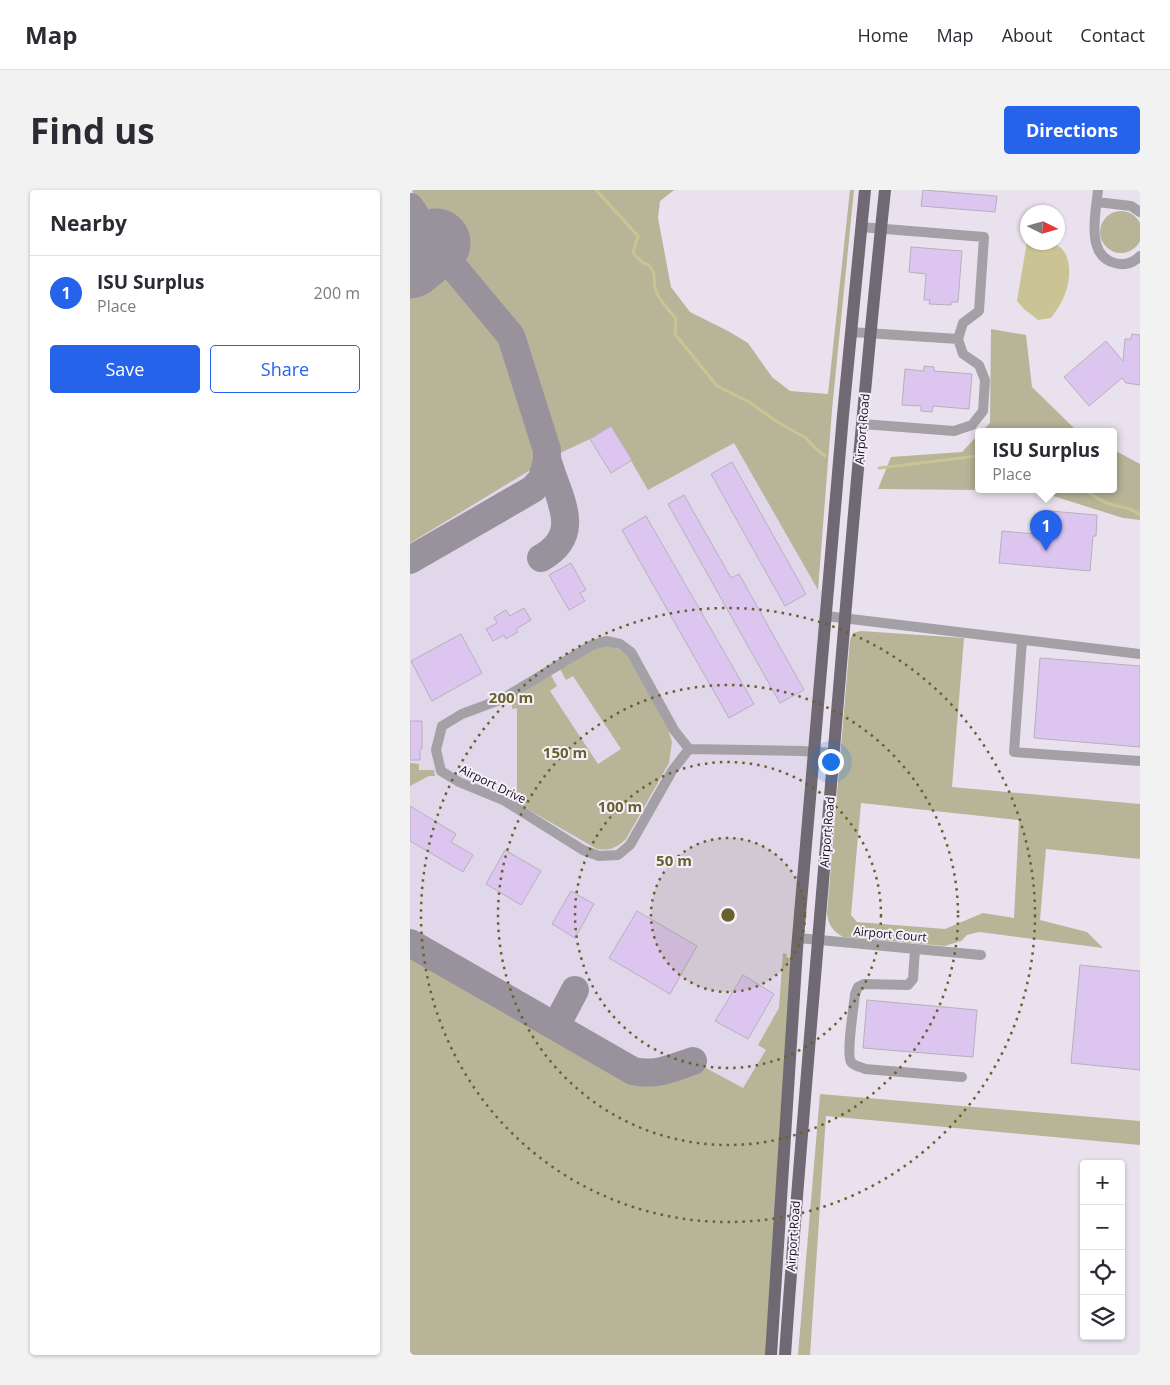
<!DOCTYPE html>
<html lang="en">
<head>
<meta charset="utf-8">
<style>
	body { margin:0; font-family:"Open Sans",sans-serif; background:#f2f2f3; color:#2b2b33 }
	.controls { position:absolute; right:15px; bottom:15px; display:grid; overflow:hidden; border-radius:5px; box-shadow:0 1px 4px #0004 }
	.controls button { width:45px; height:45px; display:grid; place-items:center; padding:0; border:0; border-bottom:1px solid #e1e1e2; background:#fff; color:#2b2b33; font:25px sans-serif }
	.compass { position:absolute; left:610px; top:15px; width:45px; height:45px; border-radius:50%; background:#fff; box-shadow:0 1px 4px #0004; rotate:95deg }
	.you { position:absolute; left:420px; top:571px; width:18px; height:18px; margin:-12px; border:4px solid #fff; border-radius:50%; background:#1a73e8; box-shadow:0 0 0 8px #1a73e833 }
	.badge { display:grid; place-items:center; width:32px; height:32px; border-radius:50%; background:#2563eb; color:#fff; font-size:16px; font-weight:700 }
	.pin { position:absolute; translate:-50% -41px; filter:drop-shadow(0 1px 2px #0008) }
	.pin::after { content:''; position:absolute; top:26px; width:18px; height:15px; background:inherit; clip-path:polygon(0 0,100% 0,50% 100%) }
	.popup { position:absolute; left:565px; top:238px; width:142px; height:65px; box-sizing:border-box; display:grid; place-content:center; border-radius:5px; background:#fff; filter:drop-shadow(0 1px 4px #0005); font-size:16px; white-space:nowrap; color:#7c7c81 }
	.popup b { font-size:19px; color:#2b2b33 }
	.popup::after { content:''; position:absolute; left:50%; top:100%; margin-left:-10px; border:10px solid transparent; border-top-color:#fff }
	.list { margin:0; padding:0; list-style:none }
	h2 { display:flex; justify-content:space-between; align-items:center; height:65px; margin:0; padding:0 20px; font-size:21px }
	h2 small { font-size:16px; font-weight:400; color:#7c7c81 }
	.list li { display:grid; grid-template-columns:32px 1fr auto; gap:15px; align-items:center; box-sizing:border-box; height:75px; padding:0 20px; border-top:1px solid #e1e1e2 }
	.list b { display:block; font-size:19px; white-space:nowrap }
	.list p { margin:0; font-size:16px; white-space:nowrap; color:#7c7c81 }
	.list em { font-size:16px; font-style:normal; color:#7c7c81 }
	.actions { display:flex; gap:10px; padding:15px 20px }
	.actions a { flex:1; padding:11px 0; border:1px solid #2563eb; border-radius:5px; text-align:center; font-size:18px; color:#2563eb }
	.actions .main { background:#2563eb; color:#fff }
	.icon { flex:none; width:28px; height:28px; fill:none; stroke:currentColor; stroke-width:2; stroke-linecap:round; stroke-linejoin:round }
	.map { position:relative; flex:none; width:730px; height:1165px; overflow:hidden; border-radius:5px }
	header { display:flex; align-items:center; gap:30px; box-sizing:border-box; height:70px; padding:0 25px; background:#fff; border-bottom:1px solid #e1e1e2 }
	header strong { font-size:24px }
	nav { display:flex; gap:28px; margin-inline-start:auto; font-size:18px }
	.intro { display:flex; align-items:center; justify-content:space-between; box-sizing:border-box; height:120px; padding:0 30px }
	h1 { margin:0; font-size:35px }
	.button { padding:12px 22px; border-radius:5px; background:#2563eb; color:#fff; font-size:18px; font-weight:700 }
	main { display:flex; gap:30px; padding:0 30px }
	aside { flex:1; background:#fff; border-radius:5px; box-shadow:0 1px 4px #0004 }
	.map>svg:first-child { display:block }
</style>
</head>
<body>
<header>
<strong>Map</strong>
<nav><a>Home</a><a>Map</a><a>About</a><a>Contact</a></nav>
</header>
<div class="intro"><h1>Find us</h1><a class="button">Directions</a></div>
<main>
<aside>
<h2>Nearby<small></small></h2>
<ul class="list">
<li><span class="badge">1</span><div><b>ISU Surplus</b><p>Place</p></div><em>200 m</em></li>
</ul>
<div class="actions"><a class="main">Save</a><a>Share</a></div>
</aside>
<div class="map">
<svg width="730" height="1165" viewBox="0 0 730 1165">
	<rect width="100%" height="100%" fill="#e9e2ee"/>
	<path fill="#e1d7ea" d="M0,0H264L202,51L414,314L408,399L412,400L356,1165H0Z"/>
	<path fill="#b7b498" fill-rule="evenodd" d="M1,0H264L250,11L248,28L261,97L280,122L318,141L338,153L362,187L380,201L418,204L440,0H444L422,220L408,400L324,253L238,300L201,236L180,249L150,263L109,138Z
		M690 42a21 21 0 1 1 42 0a21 21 0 1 1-42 0Z
		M24,75L41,85L93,148L128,259L127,276L0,353V95Z
		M581,139L616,145L622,197L665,239L670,242H571L580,233Z
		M568,245V300L468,299L481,267L552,262Z
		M704,260L730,274V330L713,328L624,300H577H704Z
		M451,441L554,448L542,597L730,614V669L636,659L630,730L677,742L693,758L569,742L557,745L551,751L535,756L433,747C423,741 418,735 417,723L440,450L443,443ZM451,613L609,630L604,728L573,723L535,739L447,732L441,725Z
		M193,455L205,458L217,464L258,539L262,552L259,573L216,649C206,658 200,661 187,659L100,609V598L107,600V518L102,519V508L141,485L147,496L140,501L188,574L211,559L163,486L156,490L150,479L185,458Z
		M0,573L9,574V580H24L25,586H19L0,596Z
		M0,761L220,887L246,892L296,878L333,898L356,860L348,855L369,818L373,763L377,764L376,767L379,768L381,771L356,1165H0Z
		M410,904L730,931V955L416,926L400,1165H388Z"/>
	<path fill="#cac495" d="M617,51L618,52C626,52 638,50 645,54C663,62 661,89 655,104C652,113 646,121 641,128L628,130L614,119L607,111Z"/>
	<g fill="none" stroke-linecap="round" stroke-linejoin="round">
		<path stroke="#cac495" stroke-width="3" d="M186,0L228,46L223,63L234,74H238C248,85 242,90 246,101C248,109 261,122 266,129L265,144L307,196L339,212L366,231L396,248L404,257L415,266
			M469,278L568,266
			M676,300C681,305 693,312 700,314C711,318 721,317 730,325"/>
		<path stroke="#98929c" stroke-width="28" d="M0,17C13,33 13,48 8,68H24L41,74L101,146L137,260V270L132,289L123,299L0,370
			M131,368C176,343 146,305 137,268
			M0,753L223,881C246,886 262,878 283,871
			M146,836L165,800"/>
		<path stroke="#98929c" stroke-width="69" d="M0,74L26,53"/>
	</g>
	<path fill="#dcc6f0" stroke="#b6b0bb" d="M513,0L587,6L585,22L511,16Z
		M501,57L552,61L548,112H541V115L519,114L520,110H514L516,84L499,82Z
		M722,144L730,145V195L716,193L712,188L679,216L654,187L696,151L713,171L715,149H721Z
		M514,176L524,177V181L562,184L559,219L523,216L522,222L511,221V216L492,215L495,179L514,181Z
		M201,236L222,270L201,283L180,249Z
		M322,272L396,404L375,416L301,284Z
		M274,305L321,388L329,384L394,500L370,513L258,314Z
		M640,321L687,325L686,346H683L680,381L589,373L592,341L638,345Z
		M236,326L344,514L319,528L212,340Z
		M161,373L176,400L170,403L175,411L159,420L139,385Z
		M114,418L121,430L106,439L108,442L96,449L94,445L83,451L76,439L87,433L84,427L96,420L100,426Z
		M51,444L72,483L22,511L1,471Z
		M630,468L730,476V557L624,548Z
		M0,531H12V559L10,560V570H0Z
		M0,616L46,644L41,652L63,665L53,682L0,651Z
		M95,660L131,681L111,715L76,694Z
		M161,701L184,714L165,748L142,734Z
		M227,721L287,756L260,804L199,768Z
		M670,775L730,781V880L661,873Z
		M333,785L364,804L338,849L305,831Z
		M457,810L567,820L563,867L453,858Z"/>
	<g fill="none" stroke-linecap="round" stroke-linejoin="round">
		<path stroke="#a4a1a6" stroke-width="10" d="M688,0C686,22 675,66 705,73C715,76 723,73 730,66
			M687,12L721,16L730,22
			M441,142L548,149L553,133L569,121L574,47L451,37
			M452,234L544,241L562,235L573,221L575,190L569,175L553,164L548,149
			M416,426L730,464
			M612,450L604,562L730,571
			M196,451L210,454L221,462L264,540L279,559L262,581L220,655L208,665L189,666L173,660L95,611L49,592L31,581L26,560L32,536L52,524L92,509L182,455Z
			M279,559L392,561L424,563
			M388,748L571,765
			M505,759L503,789L498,795L454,794L448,797L445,804C444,816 436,863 441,872C444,876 451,877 455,879L552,887"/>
		<path stroke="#6e6972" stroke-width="12" d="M361,1165L387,759L433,225L455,0
			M375,1165C387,995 402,825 416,655C434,437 452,218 475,0"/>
	</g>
	<circle cx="318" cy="725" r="77" fill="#68612e" fill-opacity=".12"/>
	<g fill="none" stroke="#68612e" stroke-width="2.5" stroke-dasharray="2.5 5">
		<circle cx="318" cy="725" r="77"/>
		<circle cx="318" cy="725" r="153"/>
		<circle cx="318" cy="725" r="230"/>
		<circle cx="318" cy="725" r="307"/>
	</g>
	<g text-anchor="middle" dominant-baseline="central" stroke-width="4" stroke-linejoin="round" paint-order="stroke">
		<g font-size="12" fill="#110f13" stroke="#f6f0fc">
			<text transform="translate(452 239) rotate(-85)">Airport Road</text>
			<text transform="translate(83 594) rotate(26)">Airport Drive</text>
			<text transform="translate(417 642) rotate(-85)">Airport Road</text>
			<text transform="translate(480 744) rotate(5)">Airport Court</text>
			<text transform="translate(383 1046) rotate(-86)">Airport Road</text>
		</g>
	</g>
	<circle cx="318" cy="725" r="8" fill="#68612e" stroke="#f6f0fc" stroke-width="2.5"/>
	<g font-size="15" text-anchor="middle" font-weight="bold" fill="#68612e" stroke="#f6f0fc" stroke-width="4" stroke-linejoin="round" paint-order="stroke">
		<text x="101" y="513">200 m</text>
		<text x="155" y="568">150 m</text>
		<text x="210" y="622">100 m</text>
		<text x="264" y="676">50 m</text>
	</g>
</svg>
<div class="controls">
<button>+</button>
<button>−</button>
<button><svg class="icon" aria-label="locate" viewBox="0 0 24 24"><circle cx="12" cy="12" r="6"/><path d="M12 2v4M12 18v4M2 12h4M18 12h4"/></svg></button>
<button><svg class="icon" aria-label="layers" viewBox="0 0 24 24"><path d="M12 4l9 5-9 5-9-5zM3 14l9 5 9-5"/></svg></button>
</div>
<svg class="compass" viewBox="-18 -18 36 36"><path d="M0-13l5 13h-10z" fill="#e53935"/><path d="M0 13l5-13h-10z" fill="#7c7c81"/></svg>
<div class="you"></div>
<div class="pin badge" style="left:636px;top:361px">1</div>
<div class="popup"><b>ISU Surplus</b>Place</div>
</div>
</main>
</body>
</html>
